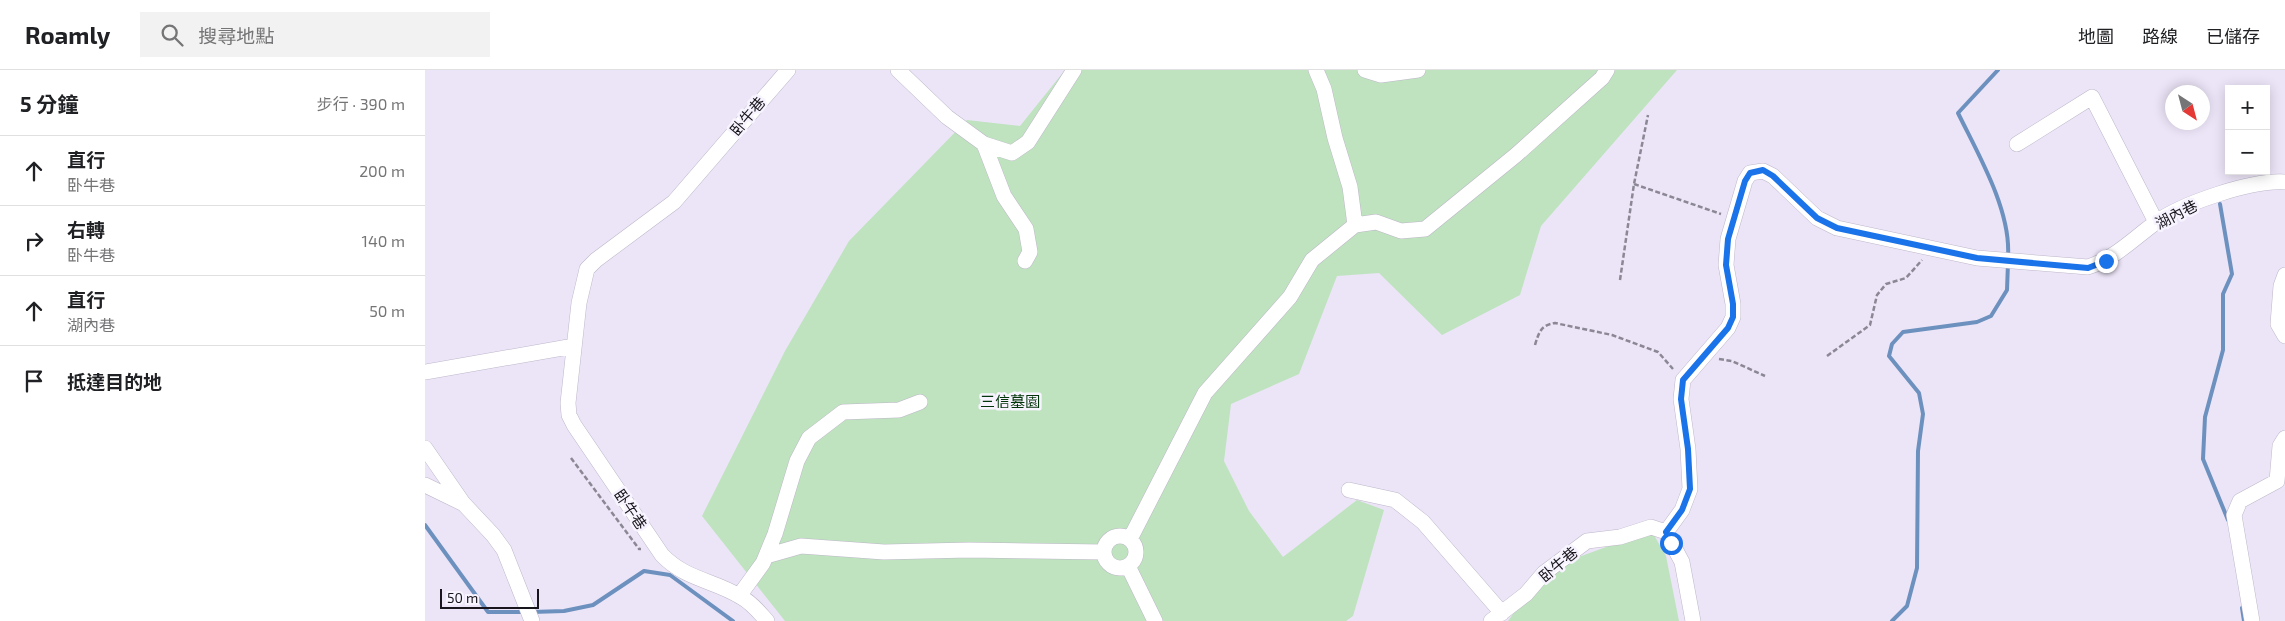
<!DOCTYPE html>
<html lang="zh-TW">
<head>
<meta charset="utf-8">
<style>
	body { margin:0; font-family:"Exo 2","Noto Sans TC",sans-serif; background:#f2f2f2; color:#202124 }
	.controls { position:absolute; right:15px; top:15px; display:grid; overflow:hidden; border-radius:0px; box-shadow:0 2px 12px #0003 }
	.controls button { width:45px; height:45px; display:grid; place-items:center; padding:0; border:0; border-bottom:1px solid #e0e0e0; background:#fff; color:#202124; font:25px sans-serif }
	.compass { position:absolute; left:1740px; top:15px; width:45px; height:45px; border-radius:50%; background:#fff; box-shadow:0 2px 12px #0003; rotate:144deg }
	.scale { position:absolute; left:15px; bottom:12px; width:99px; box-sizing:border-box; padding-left:5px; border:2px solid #18161c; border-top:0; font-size:14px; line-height:18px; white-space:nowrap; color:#18161c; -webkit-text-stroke:4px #f8f4ff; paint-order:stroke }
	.stop { position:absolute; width:15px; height:15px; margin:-11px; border:4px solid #1a73e8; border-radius:50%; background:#fff }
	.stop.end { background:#1a73e8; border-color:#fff; box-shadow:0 1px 5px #0008 }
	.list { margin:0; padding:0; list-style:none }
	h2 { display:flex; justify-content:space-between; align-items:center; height:65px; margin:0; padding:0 20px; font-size:21px }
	h2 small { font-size:16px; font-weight:400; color:#757577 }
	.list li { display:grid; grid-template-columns:32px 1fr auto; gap:15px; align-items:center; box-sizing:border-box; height:70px; padding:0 20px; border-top:1px solid #e0e0e0 }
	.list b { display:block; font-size:19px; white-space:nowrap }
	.list p { margin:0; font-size:16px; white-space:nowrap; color:#757577 }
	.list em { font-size:16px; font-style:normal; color:#757577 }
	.icon { flex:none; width:28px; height:28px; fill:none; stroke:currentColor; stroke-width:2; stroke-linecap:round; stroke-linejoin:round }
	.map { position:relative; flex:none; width:1860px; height:551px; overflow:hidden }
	header { display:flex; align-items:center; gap:30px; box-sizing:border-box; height:70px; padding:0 25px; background:#fff; border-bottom:1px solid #e0e0e0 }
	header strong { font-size:24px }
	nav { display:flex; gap:28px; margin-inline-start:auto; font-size:18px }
	.search { width:350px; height:45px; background:#f2f2f2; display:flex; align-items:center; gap:12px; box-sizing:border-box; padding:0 18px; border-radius:0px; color:#757577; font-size:19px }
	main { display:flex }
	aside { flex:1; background:#fff }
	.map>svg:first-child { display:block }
</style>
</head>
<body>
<header>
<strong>Roamly</strong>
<div class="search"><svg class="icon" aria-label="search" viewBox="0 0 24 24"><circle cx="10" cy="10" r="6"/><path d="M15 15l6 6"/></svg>搜尋地點</div>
<nav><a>地圖</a><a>路線</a><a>已儲存</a></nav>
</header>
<main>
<aside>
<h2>5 分鐘<small>步行 · 390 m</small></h2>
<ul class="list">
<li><svg class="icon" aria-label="ahead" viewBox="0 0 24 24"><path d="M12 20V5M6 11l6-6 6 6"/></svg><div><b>直行</b><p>卧牛巷</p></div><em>200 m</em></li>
<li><svg class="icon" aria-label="right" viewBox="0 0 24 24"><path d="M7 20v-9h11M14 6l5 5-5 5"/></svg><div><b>右轉</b><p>卧牛巷</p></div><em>140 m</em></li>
<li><svg class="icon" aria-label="ahead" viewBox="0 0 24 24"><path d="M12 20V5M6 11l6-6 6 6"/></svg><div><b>直行</b><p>湖內巷</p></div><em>50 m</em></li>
<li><svg class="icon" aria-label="arrive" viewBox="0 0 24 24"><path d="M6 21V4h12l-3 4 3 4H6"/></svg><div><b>抵達目的地</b></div></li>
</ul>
</aside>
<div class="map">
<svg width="1860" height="551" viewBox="0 0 1860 551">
	<rect width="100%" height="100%" fill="#ece5f8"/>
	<path fill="#bee3be" d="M640,0H1252L1116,156L1095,225L1017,265L954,203L912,206L874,304L806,334L799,391L824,441L858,487L932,430L959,440L928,546L921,551H360L277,446L360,281L424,171L542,50L595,56Z
		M1229,465L1241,486L1254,551H1083L1102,525L1140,492L1203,469Z"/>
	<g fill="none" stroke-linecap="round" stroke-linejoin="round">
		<path stroke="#6d91be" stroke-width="4" d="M1573,0L1533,43C1553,84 1586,140 1583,186
			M1795,134L1807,204L1798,224V280L1780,347L1778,389L1803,450
			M0,455L63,542H100
			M1817,538L1819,551
			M107,542L139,541L168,535L219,501L245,505L308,551
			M1467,551L1482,536L1492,498L1493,381L1498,344L1494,323L1464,286L1467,274L1478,262L1552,252L1566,246L1582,220L1583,193"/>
		<g stroke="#beb7c9" stroke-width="16">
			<path id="minor" d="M473,0L522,47L559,74L579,126L601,159L605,182L600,191
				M891,0L899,19L910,68L925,117L930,155
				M940,0L956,5L993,0
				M559,74L587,83L603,72L649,0
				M1592,74L1667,27L1731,152
				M1860,205L1856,216L1853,254L1860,266
				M0,302L149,276
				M0,378L38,433L68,465L79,480L107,551
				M1852,411L1855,376L1860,368
				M0,415L37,433
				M924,420L970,430L998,452L1077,543
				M1241,462L1257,440L1265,419L1263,379L1256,329L1258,310L1303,258L1308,247V234L1301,195L1303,169L1320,111L1325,103L1338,101L1348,106L1392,148L1412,158L1552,188L1663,197C1690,188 1707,170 1730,153C1758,133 1826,110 1860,112
				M679 482a16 16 0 1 1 32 0a16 16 0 1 1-32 0Z
				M705,469L780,323L865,227L887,190L930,155L951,152L976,161L1000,159L1091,85L1177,8L1182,0
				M341,486L376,476L459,482L544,480L678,482
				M703,496L730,551
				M314,526L338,493L350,464L372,391L384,368L418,342L474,340L495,332
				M342,551C334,542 327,533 316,527C289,510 261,510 237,485L149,355L144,345L143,333L154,233L162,199L171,190L249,132L363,0
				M1066,551L1101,524L1119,503L1162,471L1195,467L1226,457L1241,462L1257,492L1268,551
				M1827,551L1809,445L1815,431L1852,411"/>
		</g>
		<path stroke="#8b8794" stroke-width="2.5" stroke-dasharray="5 2.5" stroke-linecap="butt" d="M1209,114L1296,144
			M1195,210L1209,114L1223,45
			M1110,275C1114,262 1116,255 1130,253L1187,265L1233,282L1248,299
			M1402,286L1445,255L1452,225L1461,214L1481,208L1497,190
			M1294,289L1307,291L1340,306
			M146,388L214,479H216"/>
		<use href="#minor" stroke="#fff" stroke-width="15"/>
	</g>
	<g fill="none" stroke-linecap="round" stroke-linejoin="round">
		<path stroke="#1a73e8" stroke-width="6" d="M1246,473L1241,462L1257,440L1265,419L1263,379L1256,329L1258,310L1303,258L1308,247V234L1301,195L1303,169L1320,111L1325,103L1338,100L1348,106L1392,148L1412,158L1552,188L1663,198L1681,191"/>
	</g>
	<g text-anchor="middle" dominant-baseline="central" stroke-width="5" stroke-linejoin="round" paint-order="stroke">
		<g font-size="15" fill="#18161c" stroke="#f8f4ff">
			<text transform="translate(322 46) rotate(-50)">卧牛巷</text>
			<text transform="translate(1751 144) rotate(-27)">湖內巷</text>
			<text transform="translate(206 439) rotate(56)">卧牛巷</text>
			<text transform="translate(1133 494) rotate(-40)">卧牛巷</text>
		</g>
		<g font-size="15" fill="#03350a" stroke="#f8f4ff">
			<text x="585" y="331">三信墓園</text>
		</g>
	</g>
</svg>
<div class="controls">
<button>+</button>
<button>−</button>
</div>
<svg class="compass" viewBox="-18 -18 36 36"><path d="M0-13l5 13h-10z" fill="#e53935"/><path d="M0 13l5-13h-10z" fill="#757577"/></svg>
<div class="scale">50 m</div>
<div class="stop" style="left:1246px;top:473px"></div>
<div class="stop end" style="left:1681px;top:191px"></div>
</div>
</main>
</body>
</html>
